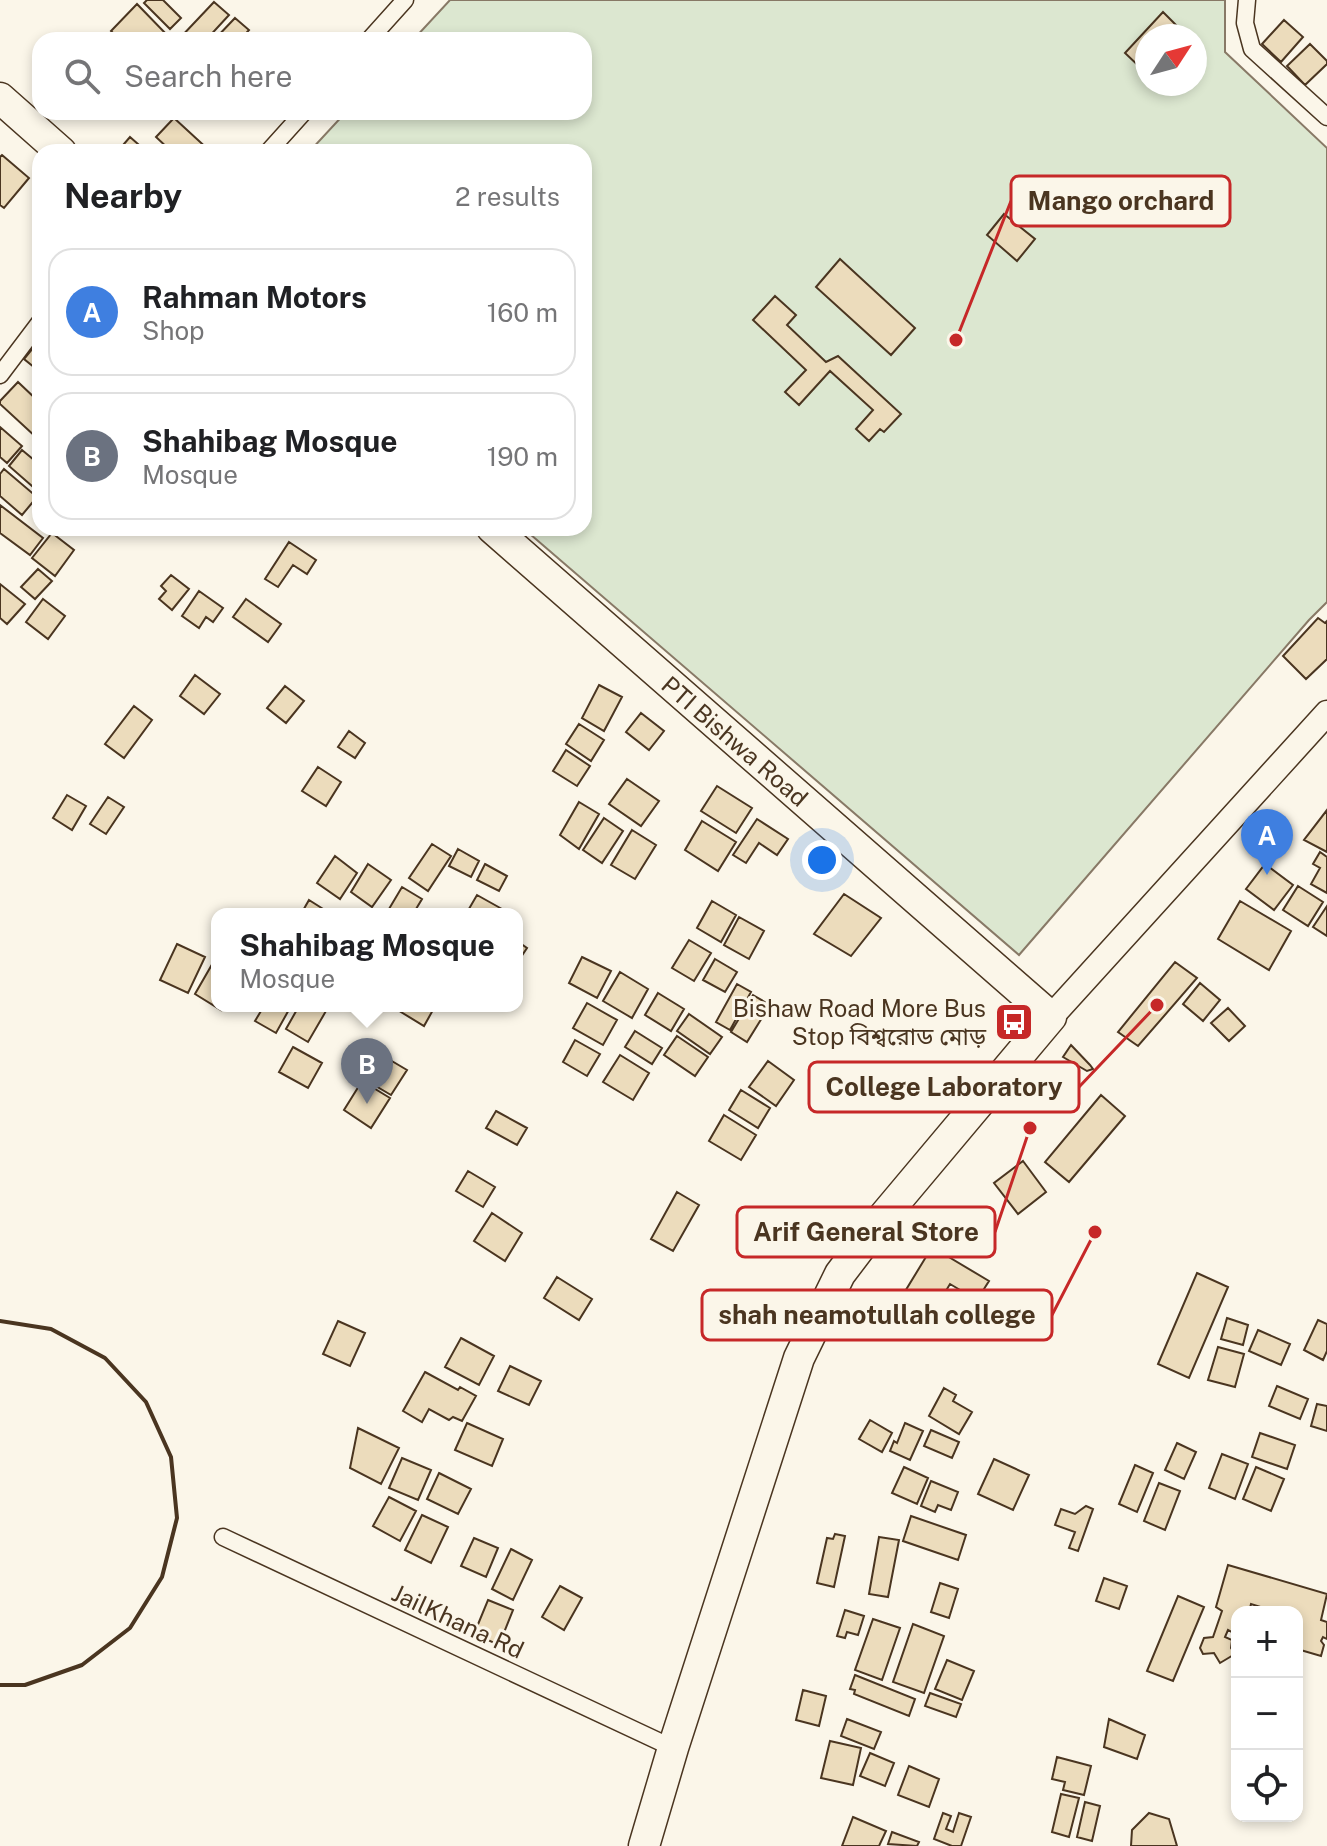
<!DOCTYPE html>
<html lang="en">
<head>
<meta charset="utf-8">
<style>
	body { margin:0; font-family:"Public Sans","Noto Sans Bengali",sans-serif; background:#f2f2f2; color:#202124 }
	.controls { position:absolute; right:24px; bottom:24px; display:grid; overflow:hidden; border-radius:16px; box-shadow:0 4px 12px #0003 }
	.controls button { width:72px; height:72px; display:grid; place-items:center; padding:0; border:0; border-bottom:2px solid #e0e0e0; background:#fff; color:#202124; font:40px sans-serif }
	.compass { position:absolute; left:1135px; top:24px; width:72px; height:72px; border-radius:50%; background:#fff; box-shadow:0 4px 12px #0003; rotate:54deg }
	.you { position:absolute; left:822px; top:860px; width:28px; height:28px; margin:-20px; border:6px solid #fff; border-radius:50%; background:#1a73e8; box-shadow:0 0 0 12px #1a73e833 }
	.badge { display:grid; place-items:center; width:52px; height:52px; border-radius:50%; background:#0b8043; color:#fff; font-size:26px; font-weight:700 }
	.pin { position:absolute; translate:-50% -66px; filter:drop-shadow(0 2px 4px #0008) }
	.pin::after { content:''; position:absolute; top:42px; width:28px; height:24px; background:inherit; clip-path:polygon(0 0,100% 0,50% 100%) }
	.popup { position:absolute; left:211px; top:908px; width:312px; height:104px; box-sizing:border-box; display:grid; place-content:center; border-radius:16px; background:#fff; filter:drop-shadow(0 2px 6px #0005); font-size:26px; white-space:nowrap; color:#757577 }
	.popup b { font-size:30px; color:#202124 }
	.popup::after { content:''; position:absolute; left:50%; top:100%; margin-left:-16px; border:16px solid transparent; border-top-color:#fff }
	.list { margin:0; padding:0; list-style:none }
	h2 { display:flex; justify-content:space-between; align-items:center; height:104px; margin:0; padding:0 32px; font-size:34px }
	h2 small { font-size:26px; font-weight:400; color:#757577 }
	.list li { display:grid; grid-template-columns:52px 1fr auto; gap:24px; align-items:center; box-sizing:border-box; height:128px; margin:0 16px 16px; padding:0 16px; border:2px solid #e0e0e0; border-radius:24px }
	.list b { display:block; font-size:30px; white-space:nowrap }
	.list p { margin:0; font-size:26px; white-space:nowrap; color:#757577 }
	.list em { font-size:26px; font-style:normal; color:#757577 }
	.icon { flex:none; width:44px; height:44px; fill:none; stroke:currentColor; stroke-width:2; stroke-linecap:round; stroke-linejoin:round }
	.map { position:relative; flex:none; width:1327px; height:1846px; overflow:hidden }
	.search { position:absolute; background:#fff; box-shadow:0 4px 12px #0003; left:32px; top:32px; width:560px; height:88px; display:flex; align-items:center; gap:20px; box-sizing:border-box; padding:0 28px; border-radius:24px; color:#757577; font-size:30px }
	.panel { position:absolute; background:#fff; box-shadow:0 4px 12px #0003; left:32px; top:144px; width:560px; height:392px; border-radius:24px }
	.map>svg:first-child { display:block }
</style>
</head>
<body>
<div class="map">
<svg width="1327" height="1846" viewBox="0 0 1327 1846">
	<rect width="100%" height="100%" fill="#fbf6e9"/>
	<path fill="#dce7d0" stroke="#887966" stroke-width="2" fill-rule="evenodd" d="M450,0H1225V52L1327,148V602L1309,620L1019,955L523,528H584V152H309L346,112H584V40H413ZM1147,36H1195V84H1147Z"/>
	<path fill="#ecdcbc" stroke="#4a3520" stroke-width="2" d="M147,0H163L181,18L170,29L144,3Z
		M214,2L229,15L206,40H178Z
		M137,4L169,37L166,40H120L111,31Z
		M1163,12L1187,36H1147V67L1144,71L1125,53Z
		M235,18L249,30L240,40H214Z
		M1284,20L1303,37L1281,62L1262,44Z
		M1310,44L1327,61V64L1305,85L1287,66Z
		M174,118L211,152H172L156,137Z
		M130,137L147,152H117Z
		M2,155L29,178L4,208L0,205V157Z
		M1004,214L1035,239L1017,261L987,235Z
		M840,259L915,328L891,355L816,287Z
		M775,296L796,315L787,325L826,362L838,356L901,414L884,432L880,429L869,441L856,429L873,410L830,371L799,405L785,392L806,370L753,320Z
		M37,343L40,346V372L24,359Z
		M18,382L37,400L40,397V434L37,438L0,404V401Z
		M0,427L22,446L7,463L0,457Z
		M22,450L40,465V493L9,466Z
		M4,469L37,497L22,515L0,496V474Z
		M0,505L43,538L30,555L0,533Z
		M52,533L74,550L55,576L32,558Z
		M289,542L316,560L307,574L293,565L278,587L265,579Z
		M38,569L52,581L35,599L21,587Z
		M171,575L189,589L172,610L159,599L166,591L161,586Z
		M0,584L25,604L7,624L0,618Z
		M199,591L223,608L213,622L206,617L199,628L182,616Z
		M43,599L65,616L48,639L26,622Z
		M246,599L281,624L268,642L233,617Z
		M1318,618L1325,623L1327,621V659L1306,679L1283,656Z
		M195,675L220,694L204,714L180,696Z
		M599,685L622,697L604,731L582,718Z
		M285,686L304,701L286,723L267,708Z
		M134,706L152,720L124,758L105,744Z
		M641,713L664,731L649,750L626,732Z
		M579,724L604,740L591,761L566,744Z
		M349,731L365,743L355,758L338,747Z
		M566,750L590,766L577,786L553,771Z
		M318,767L341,782L326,806L302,791Z
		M627,779L659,801L641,826L609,804Z
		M717,786L752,808L736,833L701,811Z
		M67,795L86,806L72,830L53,818Z
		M108,797L124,807L106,834L90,824Z
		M579,802L599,814L579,849L560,835Z
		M1327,810V852L1304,840Z
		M604,818L623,831L602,863L583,850Z
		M757,819L788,839L777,855L759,843L746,863L733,855Z
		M702,821L736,842L718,871L685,850Z
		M632,830L656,845L635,879L611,865Z
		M432,844L451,856L428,891L409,878Z
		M458,849L479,861L471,877L449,866Z
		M1320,852L1327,857V893L1311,884L1320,868L1313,864Z
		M335,856L357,873L340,899L317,883Z
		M368,864L391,880L372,907L351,892Z
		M485,864L507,876L499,891L477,880Z
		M1265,864L1293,885L1274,910L1246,889Z
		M1298,886L1323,902L1308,926L1283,910Z
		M402,887L422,899L413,914H386Z
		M844,894L881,918L851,956L814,934Z
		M477,895L502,909L499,914H466Z
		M309,900L331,914H301Z
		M712,901L736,915L721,942L697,928Z
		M1240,901L1291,931L1269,970L1218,939Z
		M1327,906V936L1313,927Z
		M739,917L764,931L749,959L724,945Z
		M689,940L711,953L694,981L672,968Z
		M517,941L527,948L517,963Z
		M177,944L205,957L188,993L160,980Z
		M582,957L611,971L597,998L569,983Z
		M715,959L737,972L725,992L703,980Z
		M214,961L217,963V1006H223L221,1010L195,994Z
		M1175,962L1197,978L1138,1046L1118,1032Z
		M620,972L648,989L632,1018L603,1001Z
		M1200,983L1220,1000L1203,1021L1183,1004Z
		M737,984L751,992L730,1030L716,1022Z
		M658,993L684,1009L671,1031L645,1015Z
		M753,995L770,1005L747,1042L731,1032Z
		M587,1003L617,1020L603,1045L573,1028Z
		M264,1006H291L276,1033L255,1021Z
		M299,1006H317L326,1011L308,1042L286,1029Z
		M398,1006H426L433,1010L424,1026L396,1009Z
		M1228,1008L1245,1026L1229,1041L1211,1023Z
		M689,1014L722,1037L710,1054L677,1031Z
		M635,1031L662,1048L652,1064L625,1047Z
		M677,1036L708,1057L695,1076L664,1055Z
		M575,1040L600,1054L587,1076L563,1062Z
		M1071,1045L1090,1065L1093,1069L1087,1071L1063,1057Z
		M293,1047L322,1063L308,1088L279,1072Z
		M620,1055L649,1073L633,1100L603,1082Z
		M385,1057L407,1070L391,1095L369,1082Z
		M768,1061L794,1080L776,1106L749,1087Z
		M362,1081L390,1098L371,1128L344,1110Z
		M741,1090L770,1108L758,1128L729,1110Z
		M1101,1095L1125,1116L1069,1182L1045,1162Z
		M496,1111L527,1128L517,1145L486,1128Z
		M724,1115L756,1135L741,1160L709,1141Z
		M1023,1161L1046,1192L1018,1214L994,1183Z
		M468,1171L495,1187L483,1207L456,1191Z
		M677,1192L699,1205L673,1251L651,1239Z
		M492,1213L522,1233L505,1261L474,1241Z
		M932,1247L989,1281L977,1300L950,1284L941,1299L973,1318L963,1335L901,1298Z
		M1197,1273L1228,1287L1189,1378L1158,1364Z
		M557,1277L592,1299L579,1320L544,1298Z
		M1227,1318L1248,1325L1243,1345L1221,1339Z
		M1318,1320L1327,1324V1351L1323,1360L1304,1350Z
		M338,1321L365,1333L350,1366L323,1354Z
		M1258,1330L1290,1344L1281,1365L1249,1351Z
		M461,1338L494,1356L479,1385L445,1367Z
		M1218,1347L1244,1354L1235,1387L1208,1380Z
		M510,1366L541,1381L529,1405L498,1391Z
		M425,1372L458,1390L460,1387L476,1396L462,1421L453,1417L449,1420L429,1409L422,1422L403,1411Z
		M1277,1386L1308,1399L1300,1419L1269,1406Z
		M944,1388L956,1395L953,1401L972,1412L959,1434L929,1416Z
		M1317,1404L1327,1406V1431L1311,1426Z
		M870,1420L892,1433L882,1452L859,1439Z
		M467,1423L503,1439L492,1466L455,1450Z
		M905,1423L923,1431L910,1460L890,1451L894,1441L897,1443Z
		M358,1428L399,1448L381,1484L350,1468Z
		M931,1430L959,1442L952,1458L924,1446Z
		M1260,1433L1295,1445L1287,1469L1252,1457Z
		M1177,1443L1196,1452L1184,1479L1165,1470Z
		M1222,1454L1248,1464L1235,1499L1209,1488Z
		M402,1458L431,1470L418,1500L389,1488Z
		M994,1459L1029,1475L1013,1510L978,1494Z
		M1135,1465L1153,1473L1137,1512L1119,1504Z
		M904,1467L928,1478L917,1504L892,1493Z
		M1256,1467L1284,1479L1271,1511L1243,1499Z
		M439,1473L471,1489L458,1514L427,1499Z
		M931,1481L958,1492L951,1510L938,1505L935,1512L921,1506Z
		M1159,1483L1180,1491L1165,1530L1144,1521Z
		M389,1497L416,1511L400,1541L373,1526Z
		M1086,1506L1093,1509L1078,1551L1069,1548L1075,1532L1055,1525L1061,1509L1075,1514Z
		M422,1515L448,1527L431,1563L405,1550Z
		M911,1516L966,1535L958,1560L903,1541Z
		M835,1534L845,1536L834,1587L817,1583L827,1538L833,1539Z
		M879,1537L899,1540L888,1597L869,1594Z
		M474,1538L498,1548L486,1577L461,1566Z
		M511,1549L532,1560L513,1600L492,1589Z
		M1228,1565L1327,1594L1321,1620L1327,1622V1639L1323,1637L1321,1641L1324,1645L1321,1656L1297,1649V1630L1300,1619L1297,1618V1612H1277L1251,1604L1249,1612H1237V1635L1228,1630L1225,1637L1232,1640L1231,1648L1235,1654L1220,1663L1214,1653L1203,1654L1200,1648L1204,1638L1213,1637L1222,1611L1216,1607Z
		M1104,1578L1127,1586L1119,1609L1096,1601Z
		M940,1583L958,1589L949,1618L931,1612Z
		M560,1586L582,1598L564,1630L542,1617Z
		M1178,1596L1204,1607L1173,1681L1147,1671Z
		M488,1600L513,1610L499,1645L474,1634Z
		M845,1610L864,1616L858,1635L847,1632L845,1638L837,1636Z
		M873,1619L900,1628L882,1680L855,1670Z
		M913,1624L944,1636L924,1693L893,1682Z
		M947,1660L974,1671L962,1700L935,1689Z
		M855,1675L915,1699L909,1716L854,1694L855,1690L850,1689Z
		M803,1690L826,1696L819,1726L796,1720Z
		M930,1693L961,1704L956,1717L925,1706Z
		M847,1719L881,1732L874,1749L841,1736Z
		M1109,1719L1145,1735L1137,1759L1104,1747Z
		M830,1741L861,1748L853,1785L821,1778Z
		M870,1753L894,1763L885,1786L860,1776Z
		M1057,1757L1091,1766L1084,1795L1063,1790L1065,1782L1052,1779Z
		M909,1766L939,1779L929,1807L898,1795Z
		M1061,1794L1079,1798L1069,1837L1052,1832Z
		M1085,1802L1100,1806L1092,1841L1077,1837Z
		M943,1813L951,1816L946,1829L953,1832L959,1813L971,1817L961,1846H952L934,1839Z
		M1149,1813L1169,1819L1177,1846H1131L1132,1830Z
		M853,1817L886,1831L879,1846H842Z
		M892,1832L919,1842L917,1846L888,1844Z"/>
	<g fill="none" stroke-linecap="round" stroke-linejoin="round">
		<g stroke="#4a3520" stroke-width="19">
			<path id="street" d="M1247,0L1245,23L1252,49L1327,117
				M369,40L405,0
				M268,152L304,112
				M0,375L40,322
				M223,1537L673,1748"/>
		</g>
		<g stroke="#4a3520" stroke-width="27">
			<path id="secondary" d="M1051,1017L1327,713"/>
		</g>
		<g stroke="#4a3520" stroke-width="33">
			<path id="highway" d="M0,98L61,152
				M492,528L1051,1017L884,1216L840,1274L799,1358L673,1748L644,1846"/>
		</g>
		<use href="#street" stroke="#fbf6e9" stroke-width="16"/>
		<use href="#secondary" stroke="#fbf6e9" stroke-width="24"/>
		<use href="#highway" stroke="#fbf6e9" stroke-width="30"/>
		<path stroke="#4a3520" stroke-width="4" d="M0,1321L51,1329L105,1358L146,1402L171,1457L177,1518L162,1577L130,1628L82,1665L25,1685H0"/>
	</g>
	<defs>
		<g id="bus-square" transform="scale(2)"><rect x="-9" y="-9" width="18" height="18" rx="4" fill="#c62828" stroke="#fbf6e9"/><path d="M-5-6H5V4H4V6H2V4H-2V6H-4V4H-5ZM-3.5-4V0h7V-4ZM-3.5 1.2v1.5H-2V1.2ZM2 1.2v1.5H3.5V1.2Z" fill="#fff"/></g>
	</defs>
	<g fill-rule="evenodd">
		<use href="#bus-square" x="1014" y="1022"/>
	</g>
	<g text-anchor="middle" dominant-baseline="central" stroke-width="6" stroke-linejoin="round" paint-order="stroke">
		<g font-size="24" fill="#4a3520" stroke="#fbf6e9">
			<text transform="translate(735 741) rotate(41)">PTI Bishwa Road</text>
			<text transform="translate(458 1621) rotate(25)">JailKhana Rd</text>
		</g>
		<g font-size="24" fill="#4a3520" stroke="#fbf6e9" text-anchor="end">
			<text x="986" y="1008">Bishaw Road More Bus<tspan x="986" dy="28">Stop বিশ্বরোড মোড়</tspan></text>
		</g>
	</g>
	<path fill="none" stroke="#c62828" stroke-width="3" d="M956 340L1011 201M1157 1005L1079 1087M1030 1128L995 1232M1095 1232L1052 1315"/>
	<g fill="#c62828" stroke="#fbf6e9" stroke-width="3">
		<circle cx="956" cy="340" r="8"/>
		<circle cx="1157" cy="1005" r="8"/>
		<circle cx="1030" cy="1128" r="8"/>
		<circle cx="1095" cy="1232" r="8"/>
	</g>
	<g fill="#fbf6e9" stroke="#c62828" stroke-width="3">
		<rect x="1011" y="176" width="219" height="50" rx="8"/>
		<rect x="809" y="1062" width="270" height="50" rx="8"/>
		<rect x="737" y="1207" width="258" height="50" rx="8"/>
		<rect x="702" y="1290" width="350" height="50" rx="8"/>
	</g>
	<g font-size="26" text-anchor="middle" font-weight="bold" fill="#4a3520">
		<text x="1121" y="210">Mango orchard</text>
		<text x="944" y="1096">College Laboratory</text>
		<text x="866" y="1241">Arif General Store</text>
		<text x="877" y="1324">shah neamotullah college</text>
	</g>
</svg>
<div class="controls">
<button>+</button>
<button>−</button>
<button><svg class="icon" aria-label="locate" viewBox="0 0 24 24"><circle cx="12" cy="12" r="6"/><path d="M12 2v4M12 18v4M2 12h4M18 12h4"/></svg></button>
</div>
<svg class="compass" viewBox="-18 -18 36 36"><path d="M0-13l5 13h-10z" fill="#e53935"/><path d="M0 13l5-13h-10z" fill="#757577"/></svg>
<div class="you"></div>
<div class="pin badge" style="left:1267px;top:875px;background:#3f7fe0">A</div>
<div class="pin badge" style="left:367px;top:1104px;background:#6b7280">B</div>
<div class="popup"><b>Shahibag Mosque</b>Mosque</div>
<div class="search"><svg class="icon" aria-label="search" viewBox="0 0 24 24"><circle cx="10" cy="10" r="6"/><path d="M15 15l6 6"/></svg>Search here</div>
<section class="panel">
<h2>Nearby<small>2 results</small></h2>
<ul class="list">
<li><span class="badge" style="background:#3f7fe0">A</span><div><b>Rahman Motors</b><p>Shop</p></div><em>160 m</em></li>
<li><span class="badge" style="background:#6b7280">B</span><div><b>Shahibag Mosque</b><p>Mosque</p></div><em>190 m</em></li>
</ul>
</section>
</div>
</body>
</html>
